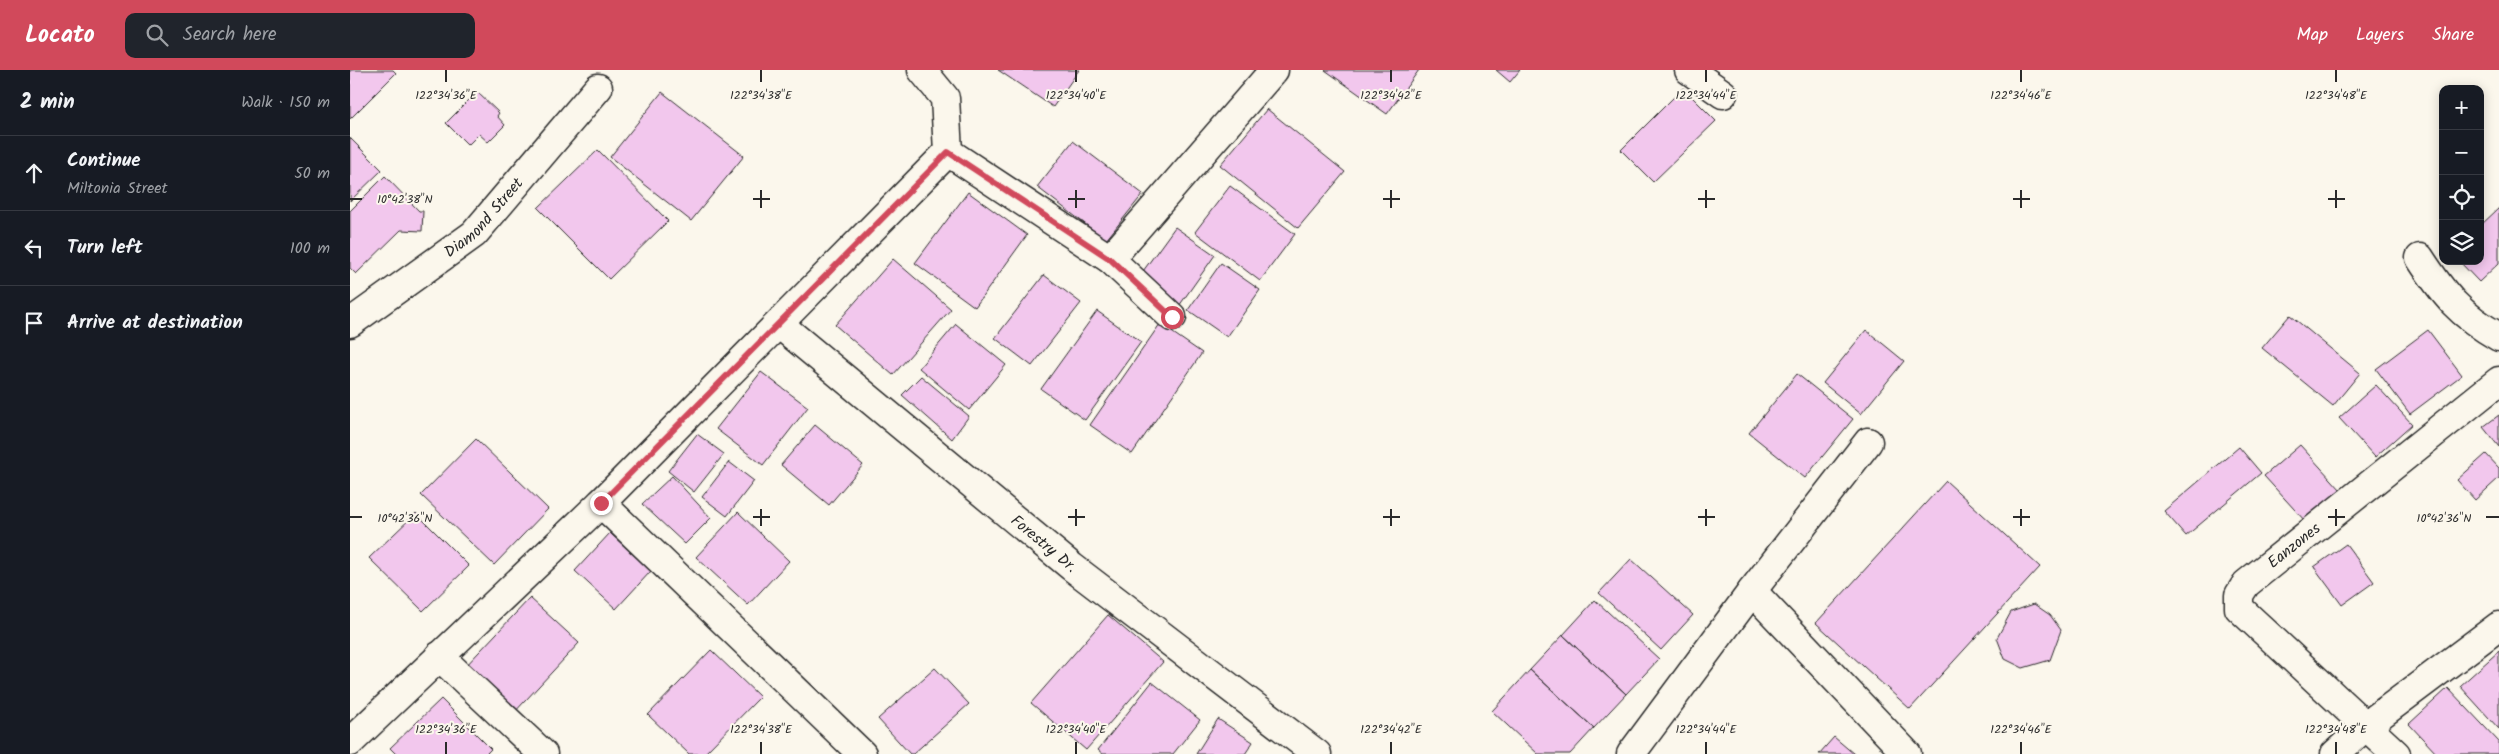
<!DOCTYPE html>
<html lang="en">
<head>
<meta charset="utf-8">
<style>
	body { margin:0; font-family:Kalam,sans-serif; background:#20242c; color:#f1f3f6 }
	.controls { position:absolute; right:15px; top:15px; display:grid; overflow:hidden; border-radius:10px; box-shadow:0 2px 12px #0003 }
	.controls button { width:45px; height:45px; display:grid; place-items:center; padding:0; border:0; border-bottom:1px solid #363941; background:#171b24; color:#f1f3f6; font:25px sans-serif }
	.stop { position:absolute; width:15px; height:15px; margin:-11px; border:4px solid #d1495b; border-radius:50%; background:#fff }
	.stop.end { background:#d1495b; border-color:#fff; box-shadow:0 1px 5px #0008 }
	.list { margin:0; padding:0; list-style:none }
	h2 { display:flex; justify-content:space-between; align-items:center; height:65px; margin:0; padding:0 20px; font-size:21px }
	h2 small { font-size:16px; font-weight:400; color:#9ea1a6 }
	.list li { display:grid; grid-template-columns:32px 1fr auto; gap:15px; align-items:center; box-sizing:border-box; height:75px; padding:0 20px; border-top:1px solid #363941 }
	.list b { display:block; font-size:19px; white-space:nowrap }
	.list p { margin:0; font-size:16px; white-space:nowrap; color:#9ea1a6 }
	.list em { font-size:16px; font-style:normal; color:#9ea1a6 }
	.icon { flex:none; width:28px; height:28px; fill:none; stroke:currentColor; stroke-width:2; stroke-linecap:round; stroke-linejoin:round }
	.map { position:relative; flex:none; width:2149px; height:684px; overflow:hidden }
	header { display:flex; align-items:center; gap:30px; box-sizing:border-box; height:70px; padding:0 25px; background:#d1495b; color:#fff }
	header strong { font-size:24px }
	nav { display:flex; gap:28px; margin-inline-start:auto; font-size:18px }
	.search { width:350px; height:45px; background:#20242c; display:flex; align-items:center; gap:12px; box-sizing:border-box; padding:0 18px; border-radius:10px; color:#9ea1a6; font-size:19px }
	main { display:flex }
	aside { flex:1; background:#171b24 }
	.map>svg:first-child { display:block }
</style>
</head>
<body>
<header>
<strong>Locato</strong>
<div class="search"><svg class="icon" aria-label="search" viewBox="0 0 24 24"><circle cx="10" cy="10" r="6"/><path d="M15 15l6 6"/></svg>Search here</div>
<nav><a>Map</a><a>Layers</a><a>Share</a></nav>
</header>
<main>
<aside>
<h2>2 min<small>Walk · 150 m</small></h2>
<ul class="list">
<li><svg class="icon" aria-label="ahead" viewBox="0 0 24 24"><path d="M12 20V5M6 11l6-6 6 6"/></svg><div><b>Continue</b><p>Miltonia Street</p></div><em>50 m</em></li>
<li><svg class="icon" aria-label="left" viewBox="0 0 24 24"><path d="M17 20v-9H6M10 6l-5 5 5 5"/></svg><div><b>Turn left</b></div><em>100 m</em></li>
<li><svg class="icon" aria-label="arrive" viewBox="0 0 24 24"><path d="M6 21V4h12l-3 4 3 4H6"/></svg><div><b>Arrive at destination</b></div></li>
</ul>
</aside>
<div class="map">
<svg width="2149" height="684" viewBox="0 0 2149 684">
	<rect width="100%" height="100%" fill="#fbf7ec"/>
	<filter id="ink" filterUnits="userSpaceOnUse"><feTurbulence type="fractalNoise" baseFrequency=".02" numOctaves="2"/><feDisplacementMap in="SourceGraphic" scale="10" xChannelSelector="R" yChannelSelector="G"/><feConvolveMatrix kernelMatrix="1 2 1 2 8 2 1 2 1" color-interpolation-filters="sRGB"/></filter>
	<g filter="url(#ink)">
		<path fill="#f2c7ed" stroke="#2b2b2b" d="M0,0H43L46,3L0,49Z
			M648,0H729L703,37Z
			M975,0H1069L1037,44Z
			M1146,0H1170L1160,12Z
			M1333,18L1366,51L1303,112L1271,80Z
			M127,22L149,43L147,46L155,55L138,72L129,64L118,75L96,53Z
			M312,22L394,86L341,151L260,87Z
			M917,39L995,102L948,158L870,95Z
			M0,68L32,100L0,131Z
			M723,71L793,124L756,170L687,117Z
			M248,80L318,151L259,209L188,138Z
			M35,106L69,141H73L72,161L51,160L6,204L0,198V141Z
			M880,116L945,164L910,211L845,162Z
			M618,122L677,165L625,237L565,193Z
			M2149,138V193L2129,212L2109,191H2130V156Z
			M825,157L865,185L829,236L788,208Z
			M543,189L601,239L543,305L485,255Z
			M871,193L910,220L877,267L838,240Z
			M694,205L731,233L682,296L645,268Z
			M747,241L791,272L735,350L691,319Z
			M1940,245L2010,303L1983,336L1912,278Z
			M606,254L656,295L619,340L569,298Z
			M810,254L852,283L782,384L740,355Z
			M1516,260L1554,291L1511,344L1473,313Z
			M2078,260L2112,305L2060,344L2026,299Z
			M411,302L458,337L413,395L366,359Z
			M1447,304L1503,349L1455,408L1399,363Z
			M571,306L619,346L602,369L552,325Z
			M2026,315L2062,354L2025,387L1989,348Z
			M2149,345V377L2133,357Z
			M465,355L513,395L479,435L431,395Z
			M347,364L374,384L344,422L318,401Z
			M126,369L198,439L144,495L71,425Z
			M1950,375L1991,420L1955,451L1914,406Z
			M1889,377L1911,403L1836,466L1814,441Z
			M2136,384L2149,398V408L2125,430L2107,410Z
			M379,392L404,411L377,446L352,427Z
			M322,406L361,448L335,474L292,434Z
			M1596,411L1690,497L1560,639L1466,553Z
			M388,442L439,491L398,535L346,487Z
			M66,443L119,496L73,541L19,488Z
			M260,463L301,501L266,539L225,501Z
			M1996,474L2024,512L1992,535L1964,497Z
			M1281,489L1343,545L1311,580L1249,523Z
			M180,528L229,573L162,645L113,599Z
			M1245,530L1309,589L1276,624L1213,565Z
			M1684,534L1700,545L1711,560L1700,590L1673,598L1655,589L1647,568L1661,542Z
			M758,545L813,592L736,680L681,633Z
			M1213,565L1276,624L1244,658L1180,600Z
			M361,580L410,627L354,684H339L298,645Z
			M2149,581V659L2110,616Z
			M585,598L619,634L563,684H560L528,649Z
			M1180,600L1244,658L1220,684H1188L1142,641Z
			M802,612L850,650L823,684H753L748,680Z
			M2098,618L2149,672V684H2087L2059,654Z
			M91,629L141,679L136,684H46L40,678Z
			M868,649L903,672L895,684H846Z
			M1484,667L1504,684H1469Z"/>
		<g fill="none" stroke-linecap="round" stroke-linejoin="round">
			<g stroke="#2b2b2b" stroke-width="31">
				<g id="minor">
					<path d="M572,0L595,28L598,82L760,189L822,247"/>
					<path d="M1339,0L1373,24"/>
					<path d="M2070,188C2094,225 2110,245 2149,267"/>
					<path d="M760,189L924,0"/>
					<path id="s1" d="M0,253L124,164L248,18"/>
					<path id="s2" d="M429,254L722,497L967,684"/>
					<path d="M251,433L512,684"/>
					<path d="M1402,521L1557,684"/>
					<path d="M89,586L193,684"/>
					<path d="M0,672L251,433L598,82"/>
					<path d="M1281,684L1402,521L1518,372"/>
					<path id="s3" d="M2046,684L1889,538V525L1896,514L2149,311"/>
				</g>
			</g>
			<g stroke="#2b2b2b" stroke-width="31">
				<path id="tertiary" d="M1985,684L2017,655L2149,556"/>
			</g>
			<use href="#minor" stroke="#fbf7ec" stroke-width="28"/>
			<use href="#tertiary" stroke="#fbf7ec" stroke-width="28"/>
		</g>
	</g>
	<g fill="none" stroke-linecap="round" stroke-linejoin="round" filter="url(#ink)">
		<path stroke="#d1495b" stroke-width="6" d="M251,433L598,82L760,189L822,247"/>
	</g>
	<path fill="none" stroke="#2b2b2b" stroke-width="2" d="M96,0V12M411,0V12M726,0V12M1041,0V12M1356,0V12M1671,0V12M1986,0V12M411,120V138M726,120V138M1041,120V138M1356,120V138M1671,120V138M1986,120V138M0,129H12M403,129H420M718,129H735M1033,129H1050M1348,129H1365M1663,129H1680M1978,129H1995M411,439V456M726,439V456M1041,439V456M1356,439V456M1671,439V456M1986,439V456M0,447H12M403,447H420M718,447H735M1033,447H1050M1348,447H1365M1663,447H1680M1978,447H1995M2136,447H2149M96,672V684M411,672V684M726,672V684M1041,672V684M1356,672V684M1671,672V684M1986,672V684"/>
	<g text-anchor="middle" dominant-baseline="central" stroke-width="4" stroke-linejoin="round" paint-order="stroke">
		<g font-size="16" fill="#2b2b2b" stroke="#fbf7ec">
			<text stroke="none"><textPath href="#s1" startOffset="171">Diamond Street</textPath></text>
			<text stroke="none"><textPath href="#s2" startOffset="344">Forestry Dr.</textPath></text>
			<text stroke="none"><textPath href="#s3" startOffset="302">Eanzones</textPath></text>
		</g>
	</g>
	<g font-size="12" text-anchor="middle" fill="#2b2b2b" stroke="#fbf7ec" stroke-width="4" stroke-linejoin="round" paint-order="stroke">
		<text x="96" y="29">122°34'36"E</text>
		<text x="411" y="29">122°34'38"E</text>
		<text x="726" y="29">122°34'40"E</text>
		<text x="1041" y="29">122°34'42"E</text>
		<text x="1356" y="29">122°34'44"E</text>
		<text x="1671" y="29">122°34'46"E</text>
		<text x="1986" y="29">122°34'48"E</text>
		<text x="55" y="133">10°42'38"N</text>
		<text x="55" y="452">10°42'36"N</text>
		<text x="2094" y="452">10°42'36"N</text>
		<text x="96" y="663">122°34'36"E</text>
		<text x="411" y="663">122°34'38"E</text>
		<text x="726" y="663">122°34'40"E</text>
		<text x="1041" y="663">122°34'42"E</text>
		<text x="1356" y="663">122°34'44"E</text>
		<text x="1671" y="663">122°34'46"E</text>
		<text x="1986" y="663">122°34'48"E</text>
	</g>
</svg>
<div class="controls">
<button>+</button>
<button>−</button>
<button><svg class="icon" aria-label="locate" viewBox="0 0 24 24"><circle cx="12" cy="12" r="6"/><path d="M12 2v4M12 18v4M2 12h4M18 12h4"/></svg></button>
<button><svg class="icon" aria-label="layers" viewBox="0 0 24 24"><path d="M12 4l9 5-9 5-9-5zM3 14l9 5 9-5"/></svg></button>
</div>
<div class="stop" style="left:822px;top:247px"></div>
<div class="stop end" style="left:251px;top:433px"></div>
</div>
</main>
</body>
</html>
